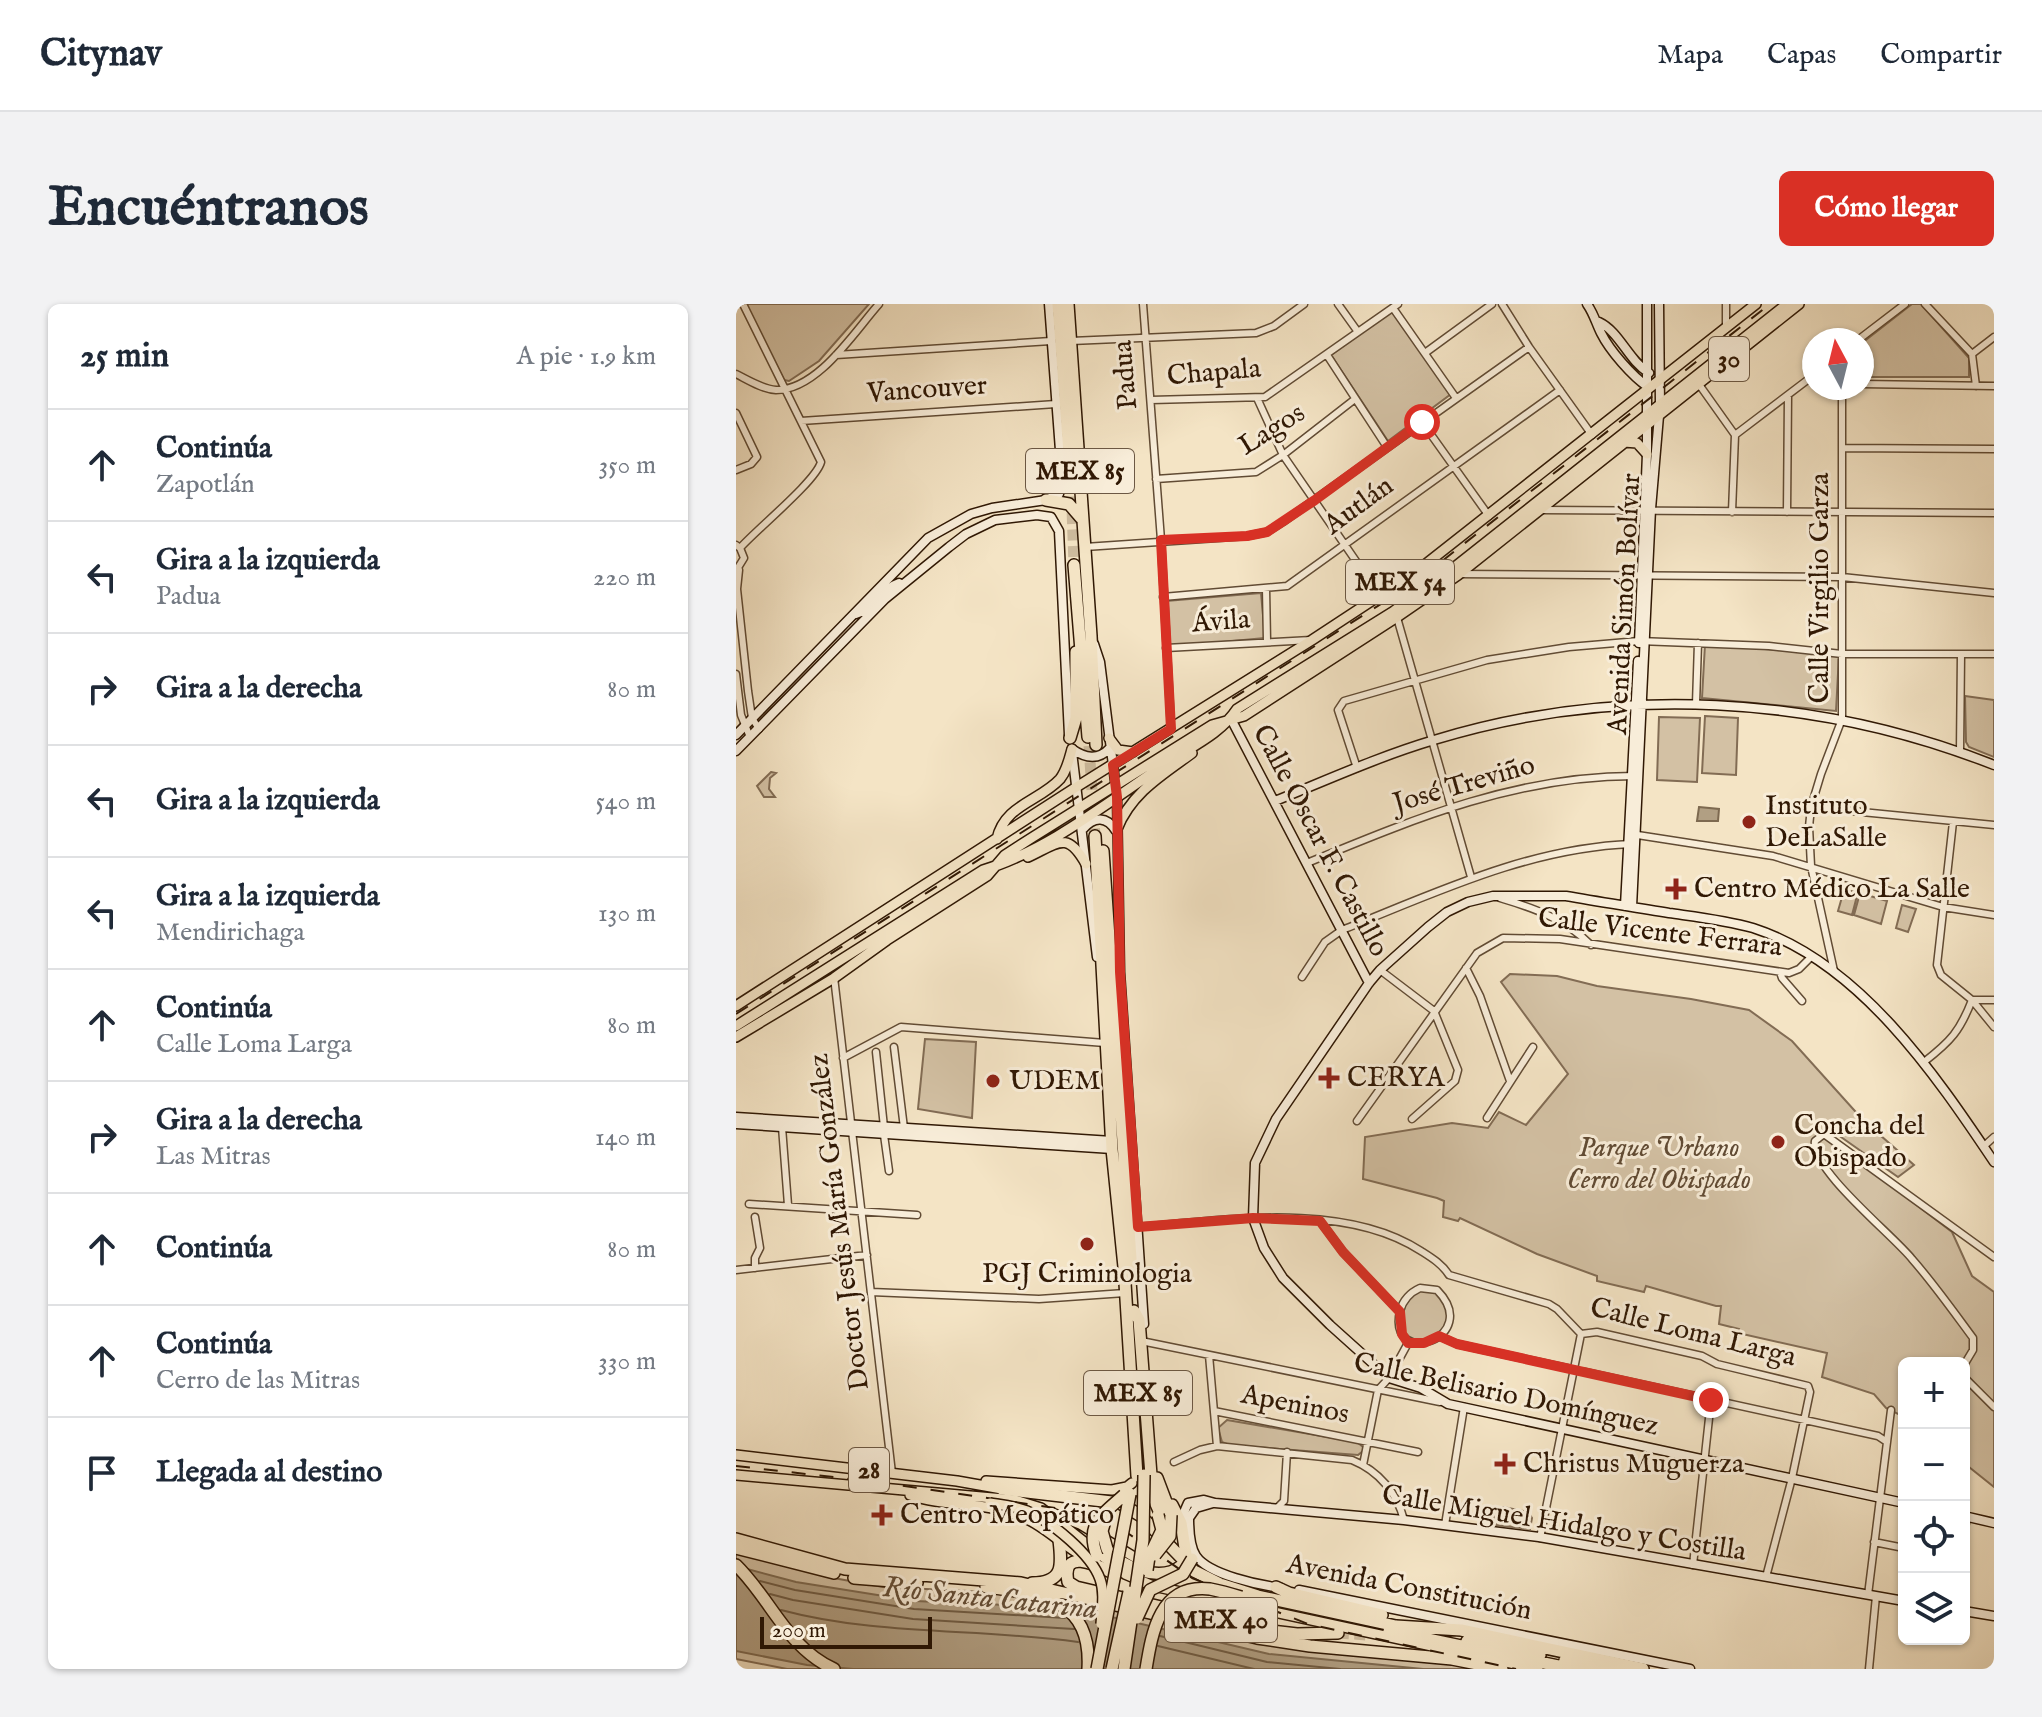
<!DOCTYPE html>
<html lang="es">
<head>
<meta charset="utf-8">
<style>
	body { margin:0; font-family:"IM FELL English",serif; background:#f2f2f3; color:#1f2937 }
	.controls { position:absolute; right:24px; bottom:24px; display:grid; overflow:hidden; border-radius:12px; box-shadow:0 2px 6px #0004 }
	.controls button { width:72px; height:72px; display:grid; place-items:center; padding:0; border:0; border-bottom:2px solid #e0e1e3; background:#fff; color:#1f2937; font:40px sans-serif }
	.compass { position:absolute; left:1066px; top:24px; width:72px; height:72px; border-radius:50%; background:#fff; box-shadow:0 2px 6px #0004; rotate:353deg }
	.scale { position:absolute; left:24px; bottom:20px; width:172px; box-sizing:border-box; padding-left:8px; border:4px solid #301804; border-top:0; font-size:22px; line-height:28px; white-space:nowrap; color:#301804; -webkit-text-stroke:6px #f8edd9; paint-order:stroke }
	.stop { position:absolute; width:24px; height:24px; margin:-18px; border:6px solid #d93025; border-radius:50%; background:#fff }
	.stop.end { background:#d93025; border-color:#fff; box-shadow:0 2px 8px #0008 }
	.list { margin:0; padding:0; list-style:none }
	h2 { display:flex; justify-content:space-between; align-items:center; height:104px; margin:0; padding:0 32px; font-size:34px }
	h2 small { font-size:26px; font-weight:400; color:#747a83 }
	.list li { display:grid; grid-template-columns:52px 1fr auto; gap:24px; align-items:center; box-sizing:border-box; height:112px; padding:0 32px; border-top:2px solid #e0e1e3 }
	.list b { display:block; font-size:30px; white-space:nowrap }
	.list p { margin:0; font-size:26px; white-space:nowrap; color:#747a83 }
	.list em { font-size:26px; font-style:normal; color:#747a83 }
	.icon { flex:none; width:44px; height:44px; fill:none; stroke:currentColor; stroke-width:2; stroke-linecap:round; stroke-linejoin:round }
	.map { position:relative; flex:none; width:1258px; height:1365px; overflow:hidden; border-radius:12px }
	header { display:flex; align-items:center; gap:48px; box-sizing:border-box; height:112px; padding:0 40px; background:#fff; border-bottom:2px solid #e0e1e3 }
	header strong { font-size:38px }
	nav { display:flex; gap:44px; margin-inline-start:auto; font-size:28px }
	.intro { display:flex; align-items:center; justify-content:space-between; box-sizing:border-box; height:192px; padding:0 48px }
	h1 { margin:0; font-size:56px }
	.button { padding:20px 36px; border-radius:12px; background:#d93025; color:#fff; font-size:28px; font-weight:700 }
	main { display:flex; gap:48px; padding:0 48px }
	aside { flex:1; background:#fff; border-radius:12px; box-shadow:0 2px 6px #0004 }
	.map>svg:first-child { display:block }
</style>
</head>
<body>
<header>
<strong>Citynav</strong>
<nav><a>Mapa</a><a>Capas</a><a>Compartir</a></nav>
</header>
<div class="intro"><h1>Encuéntranos</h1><a class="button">Cómo llegar</a></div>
<main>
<aside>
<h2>25 min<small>A pie · 1.9 km</small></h2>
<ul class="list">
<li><svg class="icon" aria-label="ahead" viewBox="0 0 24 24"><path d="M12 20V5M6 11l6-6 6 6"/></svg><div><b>Continúa</b><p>Zapotlán</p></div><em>350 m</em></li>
<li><svg class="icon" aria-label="left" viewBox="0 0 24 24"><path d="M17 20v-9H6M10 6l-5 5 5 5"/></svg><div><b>Gira a la izquierda</b><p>Padua</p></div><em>220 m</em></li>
<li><svg class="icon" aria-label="right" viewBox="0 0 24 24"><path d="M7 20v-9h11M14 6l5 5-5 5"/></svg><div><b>Gira a la derecha</b></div><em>80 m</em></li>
<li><svg class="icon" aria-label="left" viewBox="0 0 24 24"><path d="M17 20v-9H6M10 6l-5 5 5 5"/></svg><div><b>Gira a la izquierda</b></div><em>540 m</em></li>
<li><svg class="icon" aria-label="left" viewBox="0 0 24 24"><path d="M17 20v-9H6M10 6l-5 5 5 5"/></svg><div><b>Gira a la izquierda</b><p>Mendirichaga</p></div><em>130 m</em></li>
<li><svg class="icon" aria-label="ahead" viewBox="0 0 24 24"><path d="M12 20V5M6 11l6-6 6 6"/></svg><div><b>Continúa</b><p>Calle Loma Larga</p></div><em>80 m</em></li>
<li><svg class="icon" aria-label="right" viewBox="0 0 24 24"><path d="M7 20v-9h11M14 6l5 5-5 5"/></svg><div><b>Gira a la derecha</b><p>Las Mitras</p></div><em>140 m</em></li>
<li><svg class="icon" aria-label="ahead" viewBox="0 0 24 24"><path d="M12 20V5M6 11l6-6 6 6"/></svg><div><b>Continúa</b></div><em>80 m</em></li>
<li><svg class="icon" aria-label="ahead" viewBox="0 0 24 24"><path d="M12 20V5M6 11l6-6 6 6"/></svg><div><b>Continúa</b><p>Cerro de las Mitras</p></div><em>330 m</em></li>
<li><svg class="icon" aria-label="arrive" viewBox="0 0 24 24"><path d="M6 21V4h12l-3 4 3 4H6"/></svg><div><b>Llegada al destino</b></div></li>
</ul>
</aside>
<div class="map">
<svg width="1258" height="1365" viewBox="0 0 1258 1365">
	<rect width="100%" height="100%" fill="#f4e4c5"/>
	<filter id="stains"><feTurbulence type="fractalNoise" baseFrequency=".0025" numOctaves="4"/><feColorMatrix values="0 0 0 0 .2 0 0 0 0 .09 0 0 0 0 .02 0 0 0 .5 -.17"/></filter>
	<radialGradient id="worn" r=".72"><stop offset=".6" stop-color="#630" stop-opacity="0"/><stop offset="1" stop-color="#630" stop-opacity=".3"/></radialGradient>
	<path fill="#d3c1a4" stroke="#826c54" stroke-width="2" d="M9,0H133L83,57L53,77L48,76Z
		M1176,0H1185L1233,54V73H1126V39Z
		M657,6L715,90L652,137L595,51Z
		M525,289L529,334L432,343L430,297Z
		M969,340L1103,351L1100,407L966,394Z
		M1229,392L1258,396V453L1233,443L1230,438Z
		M969,412L1002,414L1000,471L966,469Z
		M923,413L964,414L961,478L921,476Z
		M35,468L40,469L34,474L33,485L39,493H28L21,482Z
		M1108,586L1122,588L1116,611L1102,607Z
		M1124,589L1151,597L1145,620L1118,611Z
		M1166,601L1180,605L1172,628L1160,624Z
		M774,670L821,672L861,682L955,695L1013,706L1056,737L1127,816L1178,861L1162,873L1085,819L1090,824L1085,828L1216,928L1236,972L1258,988V1183L1228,1159V1059H1168V1113L1150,1104L1138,1090L1086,1073L1091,1049L1002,1029L1003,1025L983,1020L985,1002H980L910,982L908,988L861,977V972L801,950L724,914L722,917L707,913L708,897L701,894L627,875L629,833L716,819L752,824L763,808L790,821L832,770L765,678Z
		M189,735L240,738L236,814L182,805Z
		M701,986L715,1013L703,1032L672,1039C663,1017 660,1005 677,987Z
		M491,1116L621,1138L627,1143V1147L622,1151L493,1141L486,1138L482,1124Z
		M767,1203L792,1208L796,1214L794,1225L760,1221L757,1210Z
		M0,1248L92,1273L147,1283L232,1287L333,1297L614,1348L756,1365H51L0,1355Z"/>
	<path fill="#b19f83" stroke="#7d6950" stroke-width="2" d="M963,503L983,505L982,517H961Z
		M0,1262L60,1278L179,1297L313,1303L363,1310L533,1350L687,1365H117L71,1361L0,1347Z"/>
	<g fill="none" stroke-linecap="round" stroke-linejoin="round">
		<path stroke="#705c44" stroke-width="2" d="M24,1277L59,1286L178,1305L329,1314
			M34,1290L57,1296L177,1315L338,1325
			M45,1306C142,1332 243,1324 342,1338
			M424,1332L531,1358L604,1365
			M422,1342L518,1365"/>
		<path stroke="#cdbb9e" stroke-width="11" stroke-dasharray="11 5.5" stroke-linecap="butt" d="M335,176L338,261
			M353,442L359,532
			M602,1329L631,1331"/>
		<g stroke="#614b34" stroke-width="9">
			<path id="street" d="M407,0L425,236L435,423
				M602,0L622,28
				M766,0L793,43L856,131
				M1189,0L1236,50
				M657,4L720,94
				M990,24V0
				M1122,36L1169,0
				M335,37L520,29L538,22L568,0
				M689,49L756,0
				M1236,50L1240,82
				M1236,50L1258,33
				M100,51L315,37
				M591,51L651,143
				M0,70C12,76 26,85 40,86C82,86 118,28 143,0
				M962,79L999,131
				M1126,80L1258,82
				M521,94L547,151L644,292
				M415,96L529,93L662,0
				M0,109L21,153L15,160L0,166
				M65,117L320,100
				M686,118L753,212
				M999,131L1078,71
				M1106,144L1258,145
				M420,175L520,168L547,151L619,95
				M806,206L1258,209
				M996,208L999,131
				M1051,208L1052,91
				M0,241L4,244L8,254L0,267
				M349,243L511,232L531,228L547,218L793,43
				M4,244C22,224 80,177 85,158L7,0
				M3,266L1,285L12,387L16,414L23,425
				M721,270L1106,273L1258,289
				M530,284L531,337
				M427,293L551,282L824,86
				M660,310L735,573
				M430,344L575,336
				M0,370L5,411L14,433
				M960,400L962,339
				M1224,447L1225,350
				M621,464L602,406L608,397L751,356L833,343L903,337L1033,342L1106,350H1258
				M1075,503L1258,521
				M1217,518L1201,661L1205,671L1236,696L1258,723
				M895,530L1037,552L1207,603L1258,611
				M571,559C678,515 780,472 898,472
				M764,594C798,604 829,615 855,641
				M730,664L744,692L774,777
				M644,666L698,707L722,766L719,777L676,815
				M1098,667L1075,562L1073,523L1075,503L1085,470L1106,415V84
				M1044,668L1046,674L1066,697
				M98,673L156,1169
				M566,673L589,638L606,626C699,589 792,544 895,540
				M158,743L168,824
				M140,748L148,823
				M107,754L165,723L369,739
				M1188,758C1215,737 1224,727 1236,696H1258
				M751,814L797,743
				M621,817L741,649L767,634L824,635L1053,669L1063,665L1076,652
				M46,823L52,901
				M148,831L153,867
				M1248,842L1258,833
				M13,900L181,911
				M584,917L607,948L664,1008
				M402,923C488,916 609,897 685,947C696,954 706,960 713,971L813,1000L821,1005L845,1030
				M19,964V954L24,944L19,913
				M0,966L131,951
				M684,984L701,986C748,1034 651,1066 664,1007C667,996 673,989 684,984Z
				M135,988L303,995L389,989
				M845,1030L861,1028L966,1052L981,1060L1072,1082L1074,1088L1056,1174L1030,1273
				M703,1032L721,1040L1142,1132L1151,1138
				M410,1038L704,1098
				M473,1051L481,1142
				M1228,1061L1237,1046V1034C1217,1007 1198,980 1176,955C1158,932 1074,865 1079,837L1088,830L1258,953
				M1228,1073L1258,1103
				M478,1107L682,1148
				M438,1158L464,1146L481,1142L616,1156C643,1167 661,1189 668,1216
				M627,1161L642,1086L653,1074L672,1039
				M541,1204L548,1197L551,1148
				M709,1221L728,1103
				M1228,1230L1231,1213
				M804,1234L845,1030
				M1138,1238L1168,1244
				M957,1261L975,1096
				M1132,1291L1155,1106
				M1133,1365L1140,1292"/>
		</g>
		<g stroke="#301804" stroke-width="11">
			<path id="secondary" d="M851,0C858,10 860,19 865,29C874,47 896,72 912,83
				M863,18C884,28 892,56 913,69
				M120,310C138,305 145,285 163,279
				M903,339L911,150V0
				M358,340L364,358L381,493L384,668L408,1020
				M495,415L633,679
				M0,431L192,234L235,210L256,204L310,196L323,190L326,173L313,0
				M336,445C349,454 362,457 374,444
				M0,447L149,295L213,243L230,230L259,216L301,211L315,213L323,227L333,431
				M336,448L361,653
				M539,497C591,476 644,452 698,436C881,380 1081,391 1258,461
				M347,525C358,512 371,512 380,527
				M889,602L902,357
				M896,603L915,205L924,100L923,0
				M0,813L376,837
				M0,820L376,845
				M477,1199L460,1204L453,1214C453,1225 454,1243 460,1252C473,1271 523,1281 545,1284
				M1168,1199L712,1100L685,1084L653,1074L594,1021L547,974L528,944L517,914L519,859L540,815L633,679L644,666L692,623L711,608L732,598L757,592H830C864,598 898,603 933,609C961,613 989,616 1017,624C1123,658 1199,770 1258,858
				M1228,1212L1258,1219
				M445,1215L452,1199L468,1196L479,1199L668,1216L803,1233L1168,1297
				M563,1286L954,1365
				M1228,1307L1258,1312"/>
		</g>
		<g stroke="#301804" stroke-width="12">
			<path id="primary" d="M888,138L901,139L911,150
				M373,434L382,446L397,448
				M381,525C395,489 426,471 456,449
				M261,535C268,501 304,497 324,475C331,466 333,456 336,445
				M292,553C322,539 331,526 350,560
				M0,702L342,482L576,336L681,267L1020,0
				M0,722L247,566C311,547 372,498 428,461C452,444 484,431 501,405L658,307L715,266L1051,0
				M0,733L98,674L151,636L251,572L269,551L297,533L476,421L508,412L661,313L722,271L1063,0
				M0,1151L221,1177L266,1185
				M0,1171L279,1196L305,1204L389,1270L417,1282L802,1365
				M250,1177L376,1186L391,1183L396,1179
				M174,1191C206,1202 241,1198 273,1208C303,1216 323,1239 348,1253
				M316,1209L344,1220L408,1259"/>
		</g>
		<g stroke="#301804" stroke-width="14">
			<path id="highway" d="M322,0L335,176
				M332,0L355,332L360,441
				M310,196L333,200L345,214
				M338,261L352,433
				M334,434L340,414V348
				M359,532L376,845L388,963L401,1172
				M367,547L396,969
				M398,1007L403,1016L416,1184L420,1200L428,1218
				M421,1174L435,1211
				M266,1185L384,1199L405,1212L458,1267L484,1280L522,1292L660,1322L725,1326L907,1365
				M436,1201L445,1219L450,1250
				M0,1235L109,1265L285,1279L521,1334L574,1342L716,1355L766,1365
				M0,1244L98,1269
				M371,1245C387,1264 425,1279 445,1262
				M0,1261C35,1295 51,1344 98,1365
				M375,1268C359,1260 325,1244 332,1278L340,1283L519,1325L561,1330L602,1329
				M118,1274L181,1279
				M296,1279C328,1279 326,1261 323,1236
				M250,1283C305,1290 356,1294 352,1365
				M540,1283L553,1289L646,1311
				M653,1327L837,1365
				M731,1337L804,1351
				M829,1356L871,1365"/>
		</g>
		<use href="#street" stroke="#f8edd9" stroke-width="6"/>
		<use href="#secondary" stroke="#f8edd9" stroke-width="8"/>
		<use href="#primary" stroke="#f4e4c5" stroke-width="9"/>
		<use href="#highway" stroke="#f4e4c5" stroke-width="11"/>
		<path stroke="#301804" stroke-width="2" stroke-dasharray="14 14" stroke-linecap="butt" d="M0,710L678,279L1034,0
			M0,1162L141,1178L354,1209L393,1230L456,1274L572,1320L780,1365"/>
		<g stroke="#301804" stroke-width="12" stroke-linecap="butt">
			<path id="primary-bridge" d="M254,1199C267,1201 279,1202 291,1207C316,1218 355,1250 364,1275C369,1289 366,1305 365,1320"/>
		</g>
		<g stroke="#301804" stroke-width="14" stroke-linecap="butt">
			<path id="highway-bridge" d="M371,1210L366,1227L371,1245
				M419,1251L434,1232L435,1211
				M361,1252C349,1220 366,1211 388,1191
				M411,1266L413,1253L426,1226L422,1211
				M401,1314L414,1286L447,1270L456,1255
				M361,1365L394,1190
				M376,1365L393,1288
				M388,1365L407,1236L408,1171
				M410,1365C416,1328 424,1279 474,1285C484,1287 495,1290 505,1293"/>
		</g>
		<use href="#primary-bridge" stroke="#f4e4c5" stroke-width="9"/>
		<use href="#highway-bridge" stroke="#f4e4c5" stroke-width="11"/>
	</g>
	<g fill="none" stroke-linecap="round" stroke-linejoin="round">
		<path stroke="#d93025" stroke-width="10" d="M686,118L579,196L531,228L511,232L425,236L435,425L377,461L381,493L384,668L402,923L517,914L584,917L607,948L664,1008L666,1030L672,1039H688L703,1032L721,1040L975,1096"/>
	</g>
	<g fill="#8f2418" stroke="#f8edd9" stroke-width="3">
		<circle cx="1013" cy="518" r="8"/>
		<path d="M936 573h8v8h8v8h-8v8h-8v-8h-8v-8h8z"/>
		<path d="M589 762h8v8h8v8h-8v8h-8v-8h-8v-8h8z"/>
		<circle cx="257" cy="777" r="8"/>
		<circle cx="1042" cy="838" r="8"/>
		<circle cx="351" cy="940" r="8"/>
		<path d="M765 1148h8v8h8v8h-8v8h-8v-8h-8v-8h8z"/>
		<path d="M142 1199h8v8h8v8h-8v8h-8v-8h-8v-8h8z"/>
	</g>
	<g text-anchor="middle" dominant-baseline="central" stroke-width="6" stroke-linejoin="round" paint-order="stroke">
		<g fill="#f8edd9" stroke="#6c5844" stroke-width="2">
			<rect x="973" y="33" width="40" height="44" rx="6"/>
			<rect x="290" y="145" width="108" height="44" rx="6"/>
			<rect x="610" y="256" width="108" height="44" rx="6"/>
			<rect x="348" y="1067" width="108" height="44" rx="6"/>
			<rect x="113" y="1144" width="40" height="44" rx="6"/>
			<rect x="429" y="1294" width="112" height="44" rx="6"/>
		</g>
		<g font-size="26" font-weight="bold" fill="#301804">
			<text x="993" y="55">30</text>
			<text x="344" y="167">MEX 85</text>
			<text x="664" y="278">MEX 54</text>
			<text x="402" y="1089">MEX 85</text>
			<text x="133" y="1166">28</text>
			<text x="485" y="1316">MEX 40</text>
		</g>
		<g font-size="28" fill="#301804" stroke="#f8edd9">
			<text transform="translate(478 69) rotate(-5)">Chapala</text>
			<text transform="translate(390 71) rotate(-95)">Padua</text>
			<text transform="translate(191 86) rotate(-4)">Vancouver</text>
			<text transform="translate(536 126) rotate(-32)">Lagos</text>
			<text transform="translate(623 202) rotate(-36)">Autlán</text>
			<text transform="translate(1084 284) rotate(-90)">Calle Virgilio Garza</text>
			<text transform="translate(889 300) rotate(-87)">Avenida Simón Bolívar</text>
			<text transform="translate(485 318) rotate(-4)">Ávila</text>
			<text transform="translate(728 481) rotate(-16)">José Treviño</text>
			<text transform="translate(584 537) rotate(62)">Calle Oscar F. Castillo</text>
			<text transform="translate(924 629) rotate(7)">Calle Vicente Ferrara</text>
			<text transform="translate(104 918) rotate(-97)">Doctor Jesús María González</text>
			<text transform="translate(957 1029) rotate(14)">Calle Loma Larga</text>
			<text transform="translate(770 1091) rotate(12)">Calle Belisario Domínguez</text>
			<text transform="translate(559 1101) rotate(11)">Apeninos</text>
			<text transform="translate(828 1220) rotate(9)">Calle Miguel Hidalgo y Costilla</text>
			<text transform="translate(673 1284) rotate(11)">Avenida Constitución</text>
		</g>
		<g font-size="28" fill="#301804" stroke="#f8edd9" text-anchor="start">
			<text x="1029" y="502">Instituto<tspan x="1029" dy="32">DeLaSalle</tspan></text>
			<text x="958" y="585">Centro Médico La Salle</text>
			<text x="611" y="774">CERYA</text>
			<text x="273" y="777">UDEM</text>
			<text x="1058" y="822">Concha del<tspan x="1058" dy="32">Obispado</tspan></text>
			<text x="351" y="970" text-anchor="middle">PGJ Criminologia</text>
			<text x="787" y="1160">Christus Muguerza</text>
			<text x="164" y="1211">Centro Meopático</text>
		</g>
		<g font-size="28" font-style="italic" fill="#614b34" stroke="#f8edd9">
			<text x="923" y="844">Parque Urbano<tspan x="923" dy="32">Cerro del Obispado</tspan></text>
		</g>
		<g font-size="30" font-style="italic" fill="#644e37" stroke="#f8edd9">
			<text transform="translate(254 1295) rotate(6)">Río Santa Catarina</text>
		</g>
	</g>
	<rect width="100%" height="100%" filter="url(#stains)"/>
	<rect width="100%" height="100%" fill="url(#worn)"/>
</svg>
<div class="controls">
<button>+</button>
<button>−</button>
<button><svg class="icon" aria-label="locate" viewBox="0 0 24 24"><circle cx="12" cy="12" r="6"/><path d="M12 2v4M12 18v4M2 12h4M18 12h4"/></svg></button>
<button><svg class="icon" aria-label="layers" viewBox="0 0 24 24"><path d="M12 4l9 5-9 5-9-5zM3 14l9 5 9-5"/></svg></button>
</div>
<svg class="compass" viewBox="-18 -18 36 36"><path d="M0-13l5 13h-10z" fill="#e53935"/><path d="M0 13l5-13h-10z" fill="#747a83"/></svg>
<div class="scale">200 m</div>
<div class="stop" style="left:686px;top:118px"></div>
<div class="stop end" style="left:975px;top:1096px"></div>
</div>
</main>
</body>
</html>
